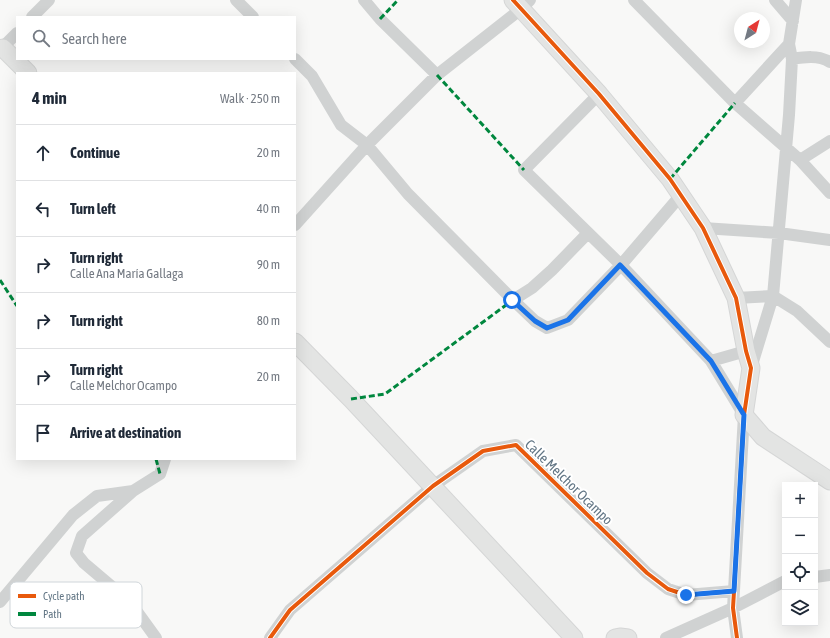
<!DOCTYPE html>
<html lang="en">
<head>
<meta charset="utf-8">
<style>
	body { margin:0; font-family:"Asap Condensed",sans-serif; background:#f6f6f7; color:#1f2937 }
	.controls { position:absolute; right:12px; bottom:12px; display:grid; overflow:hidden; border-radius:0px; box-shadow:0 4px 16px #0002 }
	.controls button { width:36px; height:36px; display:grid; place-items:center; padding:0; border:0; border-bottom:1px solid #e0e1e3; background:#fff; color:#1f2937; font:20px sans-serif }
	.compass { position:absolute; left:734px; top:12px; width:36px; height:36px; border-radius:50%; background:#fff; box-shadow:0 4px 16px #0002; rotate:36deg }
	.stop { position:absolute; width:12px; height:12px; margin:-9px; border:3px solid #1a73e8; border-radius:50%; background:#fff }
	.stop.end { background:#1a73e8; border-color:#fff; box-shadow:0 1px 4px #0008 }
	.list { margin:0; padding:0; list-style:none }
	h2 { display:flex; justify-content:space-between; align-items:center; height:52px; margin:0; padding:0 16px; font-size:17px }
	h2 small { font-size:13px; font-weight:400; color:#747a83 }
	.list li { display:grid; grid-template-columns:26px 1fr auto; gap:12px; align-items:center; box-sizing:border-box; height:56px; padding:0 16px; border-top:1px solid #e0e1e3 }
	.list b { display:block; font-size:15px; white-space:nowrap }
	.list p { margin:0; font-size:13px; white-space:nowrap; color:#747a83 }
	.list em { font-size:13px; font-style:normal; color:#747a83 }
	.icon { flex:none; width:22px; height:22px; fill:none; stroke:currentColor; stroke-width:2; stroke-linecap:round; stroke-linejoin:round }
	.map { position:relative; flex:none; width:830px; height:638px; overflow:hidden }
	.search { position:absolute; background:#fff; box-shadow:0 4px 16px #0002; left:16px; top:16px; width:280px; height:44px; display:flex; align-items:center; gap:10px; box-sizing:border-box; padding:0 14px; border-radius:0px; color:#747a83; font-size:15px }
	.panel { position:absolute; background:#fff; box-shadow:0 4px 16px #0002; left:16px; top:72px; width:280px; height:388px; border-radius:0px }
	.map>svg:first-child { display:block }
</style>
</head>
<body>
<div class="map">
<svg width="830" height="638" viewBox="0 0 830 638">
	<rect width="100%" height="100%" fill="#f8f8f7"/>
	<g fill="none" stroke-linecap="round" stroke-linejoin="round">
		<g stroke="#d5d6d6" stroke-width="19">
			<path id="secondary" d="M513,0L599,94L670,179L703,228L736,298L746,351L751,368L744,415L763,437L830,481
				M3,48L28,73
				M295,342L351,399L574,638
				M615,638L620,637L628,638"/>
		</g>
		<path stroke="#d0d2d2" stroke-width="12" d="M236,0L253,17
			M364,0L380,19L437,75
			M634,0L735,103L800,160L830,193
			M775,0L793,21
			M32,17L49,0
			M0,50L17,33
			M295,59L312,76L341,125L367,145L408,194L513,300L535,321L547,328L568,320L621,265L681,195
			M792,59C805,57 818,55 830,62
			M599,94L524,170L621,265L711,361L744,415L733,608L737,638
			M735,103L789,44
			M800,160L830,141
			M295,225L367,145L437,75L521,9L530,0
			M703,228L779,233L830,240
			M736,298L773,296L797,311L830,342
			M513,300L532,288L552,270L588,233
			M711,361L746,351
			M751,368L773,296L789,115L792,59L789,44L796,0
			M133,491L82,536L76,553L84,563L130,602L156,638
			M815,577L830,575
			M0,602L73,515L97,496L133,491L160,474L165,459
			M270,638L290,610L433,486L483,451L516,445L647,573L668,589L686,595L734,591
			M666,638L733,608L785,581"/>
		<use href="#secondary" stroke="#e3e4e3" stroke-width="17"/>
		<path stroke="#00873e" stroke-width="3" stroke-dasharray="6 3" stroke-linecap="butt" d="M380,19L398,0
			M437,75L524,170
			M670,179L735,103
			M0,280L17,306
			M351,399L385,394L513,300
			M156,459L160,474"/>
		<g stroke="#fff" stroke-width="6">
			<path id="cycleway" d="M513,0L599,94L670,179L703,228L736,298L746,351L751,368L744,415L734,591L733,608L737,638
				M270,638L290,610L433,486L483,451L516,445L647,573L668,589L686,595L734,591"/>
		</g>
		<use href="#cycleway" stroke="#e8590c" stroke-width="4"/>
	</g>
	<g fill="none" stroke-linecap="round" stroke-linejoin="round">
		<path stroke="#1a73e8" stroke-width="5" d="M512,300L535,321L547,328L568,320L620,265L711,361L744,415L734,591L686,595"/>
	</g>
	<g text-anchor="middle" dominant-baseline="central" stroke-width="4" stroke-linejoin="round" paint-order="stroke">
		<g font-size="14" fill="#617584" stroke="#fff">
			<text transform="translate(569 482) rotate(44)">Calle Melchor Ocampo</text>
		</g>
	</g>
	<rect x="10" y="582" width="132" height="46" rx="6" fill="#fff" stroke="#d0d6da" stroke-width="1"/>
	<rect x="18" y="594" width="18" height="4" fill="#e8590c"/>
	<rect x="18" y="612" width="18" height="4" fill="#00873e"/>
	<g font-size="11" fill="#617584">
		<text x="43" y="600">Cycle path</text>
		<text x="43" y="618">Path</text>
	</g>
</svg>
<div class="controls">
<button>+</button>
<button>−</button>
<button><svg class="icon" aria-label="locate" viewBox="0 0 24 24"><circle cx="12" cy="12" r="6"/><path d="M12 2v4M12 18v4M2 12h4M18 12h4"/></svg></button>
<button><svg class="icon" aria-label="layers" viewBox="0 0 24 24"><path d="M12 4l9 5-9 5-9-5zM3 14l9 5 9-5"/></svg></button>
</div>
<svg class="compass" viewBox="-18 -18 36 36"><path d="M0-13l5 13h-10z" fill="#e53935"/><path d="M0 13l5-13h-10z" fill="#747a83"/></svg>
<div class="stop" style="left:512px;top:300px"></div>
<div class="stop end" style="left:686px;top:595px"></div>
<div class="search"><svg class="icon" aria-label="search" viewBox="0 0 24 24"><circle cx="10" cy="10" r="6"/><path d="M15 15l6 6"/></svg>Search here</div>
<section class="panel">
<h2>4 min<small>Walk · 250 m</small></h2>
<ul class="list">
<li><svg class="icon" aria-label="ahead" viewBox="0 0 24 24"><path d="M12 20V5M6 11l6-6 6 6"/></svg><div><b>Continue</b></div><em>20 m</em></li>
<li><svg class="icon" aria-label="left" viewBox="0 0 24 24"><path d="M17 20v-9H6M10 6l-5 5 5 5"/></svg><div><b>Turn left</b></div><em>40 m</em></li>
<li><svg class="icon" aria-label="right" viewBox="0 0 24 24"><path d="M7 20v-9h11M14 6l5 5-5 5"/></svg><div><b>Turn right</b><p>Calle Ana María Gallaga</p></div><em>90 m</em></li>
<li><svg class="icon" aria-label="right" viewBox="0 0 24 24"><path d="M7 20v-9h11M14 6l5 5-5 5"/></svg><div><b>Turn right</b></div><em>80 m</em></li>
<li><svg class="icon" aria-label="right" viewBox="0 0 24 24"><path d="M7 20v-9h11M14 6l5 5-5 5"/></svg><div><b>Turn right</b><p>Calle Melchor Ocampo</p></div><em>20 m</em></li>
<li><svg class="icon" aria-label="arrive" viewBox="0 0 24 24"><path d="M6 21V4h12l-3 4 3 4H6"/></svg><div><b>Arrive at destination</b></div></li>
</ul>
</section>
</div>
</body>
</html>
